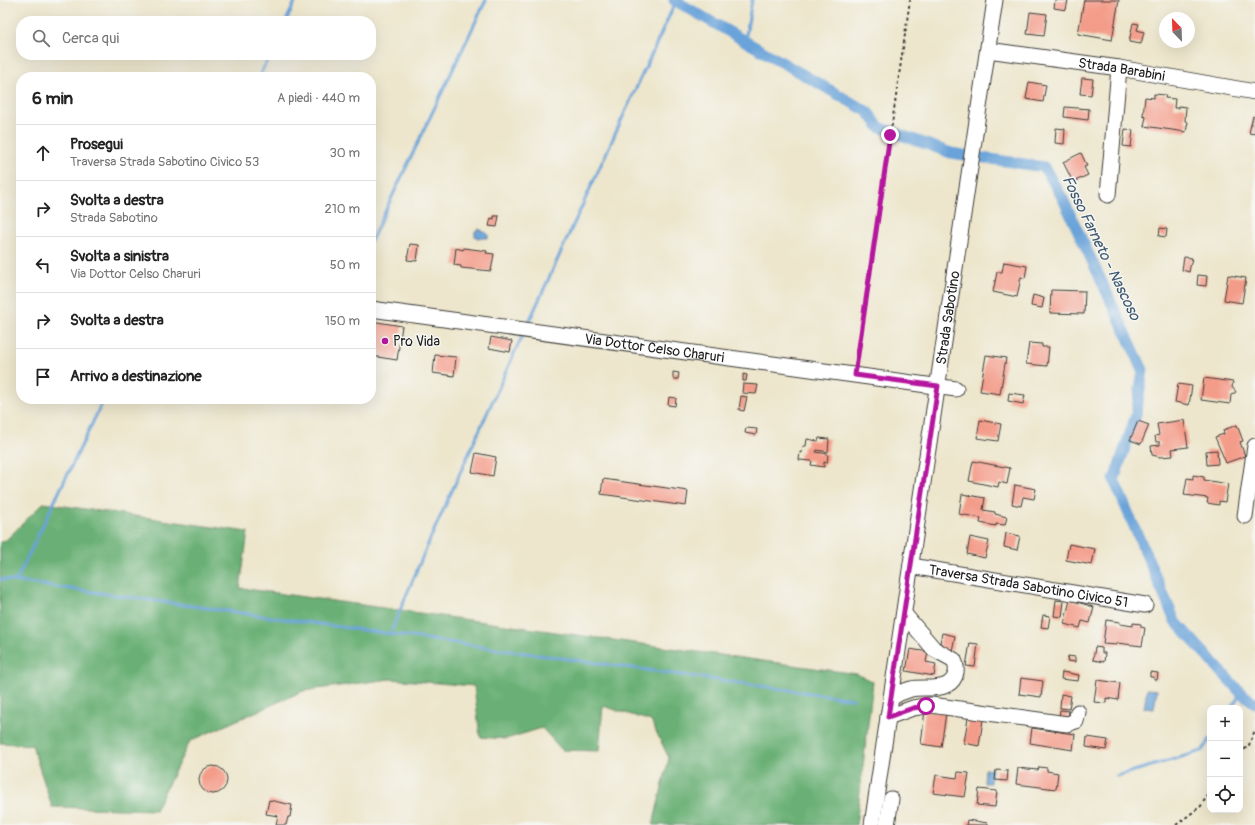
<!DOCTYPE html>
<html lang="it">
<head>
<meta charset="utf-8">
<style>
	body { margin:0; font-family:Pangolin,sans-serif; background:#f6f6f6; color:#222 }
	.controls { position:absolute; right:12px; bottom:12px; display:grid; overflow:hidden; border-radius:8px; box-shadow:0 4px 16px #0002 }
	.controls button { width:36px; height:36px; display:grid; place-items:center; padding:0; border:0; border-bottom:1px solid #e0e0e0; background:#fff; color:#222; font:20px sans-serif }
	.compass { position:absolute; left:1159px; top:12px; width:36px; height:36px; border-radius:50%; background:#fff; box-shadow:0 4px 16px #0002; rotate:337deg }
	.stop { position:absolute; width:12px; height:12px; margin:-9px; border:3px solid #b5179e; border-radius:50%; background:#fff }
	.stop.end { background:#b5179e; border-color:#fff; box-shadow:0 1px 4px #0008 }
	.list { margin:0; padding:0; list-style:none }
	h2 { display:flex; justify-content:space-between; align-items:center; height:52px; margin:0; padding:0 16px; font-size:17px }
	h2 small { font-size:13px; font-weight:400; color:#767676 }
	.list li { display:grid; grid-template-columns:26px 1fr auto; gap:12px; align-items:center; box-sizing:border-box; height:56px; padding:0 16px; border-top:1px solid #e0e0e0 }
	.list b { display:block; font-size:15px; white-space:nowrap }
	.list p { margin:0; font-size:13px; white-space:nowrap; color:#767676 }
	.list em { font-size:13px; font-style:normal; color:#767676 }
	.icon { flex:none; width:22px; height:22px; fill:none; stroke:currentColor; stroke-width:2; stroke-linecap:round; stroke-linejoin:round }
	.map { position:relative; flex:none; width:1255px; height:825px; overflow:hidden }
	.search { position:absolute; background:#fff; box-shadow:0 4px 16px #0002; left:16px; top:16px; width:360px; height:44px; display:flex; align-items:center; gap:10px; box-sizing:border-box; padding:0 14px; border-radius:16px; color:#767676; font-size:15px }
	.panel { position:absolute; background:#fff; box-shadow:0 4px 16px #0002; left:16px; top:72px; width:360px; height:332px; border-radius:16px }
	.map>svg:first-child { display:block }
</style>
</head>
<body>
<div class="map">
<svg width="1255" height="825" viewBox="0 0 1255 825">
	<rect width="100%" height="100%" fill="#f6f6f2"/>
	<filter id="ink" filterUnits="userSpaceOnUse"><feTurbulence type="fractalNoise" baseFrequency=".025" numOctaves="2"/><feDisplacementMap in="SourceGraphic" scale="8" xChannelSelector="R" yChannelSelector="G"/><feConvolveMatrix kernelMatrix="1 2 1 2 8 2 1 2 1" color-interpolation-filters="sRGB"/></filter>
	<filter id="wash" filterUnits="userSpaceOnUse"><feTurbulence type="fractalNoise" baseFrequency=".012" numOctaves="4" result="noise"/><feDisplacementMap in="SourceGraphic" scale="16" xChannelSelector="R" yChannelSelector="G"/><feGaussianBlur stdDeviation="0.9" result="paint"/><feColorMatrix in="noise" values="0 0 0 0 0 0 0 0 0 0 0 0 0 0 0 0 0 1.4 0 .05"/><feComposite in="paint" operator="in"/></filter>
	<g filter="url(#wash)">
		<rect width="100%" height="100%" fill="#ede6cc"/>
		<path fill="#6bb076" stroke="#446649" d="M43,503L248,532L240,588L857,674L873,682L856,825H653L669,758L651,721L603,706L599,751L562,750L542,728L506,739L480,737L474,686L390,679L303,691L190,741L155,810L52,807L32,745L0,743V542L6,540Z"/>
		<path fill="#69a3d9" stroke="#42607a" d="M479,229L488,234V238H478L475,236V231Z
			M1147,689L1157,690L1154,709L1144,708Z
			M985,769H992L990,783H984Z"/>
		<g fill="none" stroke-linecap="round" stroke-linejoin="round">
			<path stroke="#69a3d9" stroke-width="3" d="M286,21L296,0
				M745,41L752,0
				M259,77L270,55
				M371,241L486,0
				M527,326L676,1
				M0,579L853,699
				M16,581L104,399
				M390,634L427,546L523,334
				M1231,708L1241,693
				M1117,776L1202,751L1210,739"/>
			<path stroke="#69a3d9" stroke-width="11" d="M674,0L868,112L879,127L951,153L1044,167L1063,199L1143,370L1136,415L1114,480L1175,621L1241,693L1255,703"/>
		</g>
		<g id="blocks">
			<path fill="#f49c8a" d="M1055,0H1068L1066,10L1054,8Z
				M1084,0H1119L1112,40L1078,34Z
				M1030,12L1047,14L1044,36L1027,34Z
				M1133,23L1139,24L1137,30L1144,32L1141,44L1129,42Z
				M1082,78L1093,79L1091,95L1080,94Z
				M1029,82L1046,85L1043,102L1026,99Z
				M1154,94L1166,95L1165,98L1175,99L1174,108H1179V106L1186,107L1185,121L1188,122L1186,132L1144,126L1146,117L1143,116L1145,97L1154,98Z
				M1065,107L1089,109L1088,120L1064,117Z
				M1253,116L1255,117V134L1249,133Z
				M1056,128L1065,129L1064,144L1055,143Z
				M1125,129L1133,130L1131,147L1123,146Z
				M1081,153L1087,166L1084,167L1088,175L1073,182L1063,162Z
				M494,216H499L497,227L489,226L491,218L494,219Z
				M1160,228L1167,229L1166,237L1159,236Z
				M410,244L419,245L417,261L407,260Z
				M456,248L463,250L464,248L487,251L486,253L494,254L491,271L461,268V266L454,265Z
				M1184,257L1192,258L1189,272L1182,270Z
				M1004,262L1027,266L1025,278L1021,277L1017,297L993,292L997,272H1002Z
				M1198,275L1207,276L1206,286L1197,285Z
				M1228,275L1246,278L1242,303L1224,300Z
				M1051,290L1085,291L1084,314L1050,313Z
				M1033,295L1044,298L1042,308L1031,306Z
				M371,321L402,326L397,360L371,356Z
				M491,337L512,341L510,352L489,348Z
				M1029,343L1042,344V347H1049L1047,366L1026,364Z
				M435,355L456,357L454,376L433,373Z
				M986,355L1006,358L1000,394L980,391Z
				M673,372L679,373L678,379H673Z
				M743,374L747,375L746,381H743Z
				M1204,378L1233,382L1232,387L1236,392L1231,395L1230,404L1201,400Z
				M743,384L758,385L756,394L742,393Z
				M1178,384L1192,386L1189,405L1175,402Z
				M1009,393L1025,395L1023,404L1008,401Z
				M741,396L747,397L744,411L739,410Z
				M669,397L676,398L675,406L668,405Z
				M980,420L1001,424L998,441L977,438Z
				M1184,420L1188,447L1172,449L1173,456L1160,457L1152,455L1151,446L1160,445V442H1156L1155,436L1159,435L1157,424Z
				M1138,421L1149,425L1141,444L1130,440Z
				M1237,425L1243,441L1240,442L1245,456L1226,463L1215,437L1224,434L1223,430Z
				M746,428L757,429L756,435L745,433Z
				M819,438L829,439L828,452L817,450L816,452L828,454L827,463L824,462V467L811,465L812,461L799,460L800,452L802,453L803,446H806L807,439L818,441Z
				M1217,450L1218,464L1207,465L1206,451Z
				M476,453L496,457L493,476L472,472Z
				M973,461L1010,468L1007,484L999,482L998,487L969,481Z
				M1193,475L1204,477V480L1228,484L1225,502L1219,501V505L1207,503L1208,498L1184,495L1187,478L1193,479Z
				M603,479L688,491L686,506L601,494Z
				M1015,485L1036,489L1034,499L1023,497L1021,506L1012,504Z
				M962,494L985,498L983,510L995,512V514L1007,517L1005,525L996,524V526L980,523L981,518L959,514Z
				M1006,533L1020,536L1017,550L1004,547Z
				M970,537L989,541L985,558L967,554Z
				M1069,544L1095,549L1092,565L1066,560Z
				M1056,600L1064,601L1062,617L1054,616Z
				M1070,600L1094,607L1090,623L1082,621L1080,628L1064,624Z
				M1043,615L1050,616L1048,628L1041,627Z
				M1106,620L1120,622V624L1133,626V623L1141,624V627L1145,628L1142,646L1117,643V645L1103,644Z
				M942,633L955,636L952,651L939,648Z
				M970,643L978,644L975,667L966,666Z
				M1095,647L1102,648V653H1105L1104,662L1093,660Z
				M910,649L928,652L926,662L936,664L934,676L906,671Z
				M1068,656L1075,657V662L1067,661Z
				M1062,672L1079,675L1078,681L1061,679Z
				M1150,672L1158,673L1157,680L1154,679V677H1150Z
				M1021,678L1043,681L1041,697L1019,694Z
				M1097,680L1120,683L1118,700L1106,698V703L1094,702Z
				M1061,694L1071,696L1069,709L1060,708Z
				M925,710L946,713L941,747L921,744Z
				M1060,710L1069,711L1068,719L1059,718Z
				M968,718L983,720L979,746L964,743Z
				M1032,728L1075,734L1073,750L1030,743Z
				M1087,737L1108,740L1106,750L1086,747Z
				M199 780a14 14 0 1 1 28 0a14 14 0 1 1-28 0Z
				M1039,767L1047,768V771L1058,773L1056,789L1016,784L1018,768L1038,770Z
				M996,770L1008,771L1007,781L995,780Z
				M958,772L969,773L965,797L933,793L936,775L957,778Z
				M979,789L997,791L995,807L977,805Z
				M269,800L292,805L290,817H288L286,825H276L278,816L266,814Z
				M967,820L988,823V825H966Z"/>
		</g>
	</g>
	<g filter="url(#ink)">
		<use href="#blocks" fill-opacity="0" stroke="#3b3a36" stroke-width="1"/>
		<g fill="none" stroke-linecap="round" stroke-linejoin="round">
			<g stroke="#3b3a36" stroke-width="17">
				<g id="minor">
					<path id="s1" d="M988,50L1119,68L1255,92"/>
					<path d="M1108,195L1119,68"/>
					<path id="s2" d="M371,309L956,389"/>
					<path d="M1245,516L1255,446"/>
					<path id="s3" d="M911,566L1145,605"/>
					<path d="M891,698C897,694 904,691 911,689C925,686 948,693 955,676C957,671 957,666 954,660L934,649L904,614"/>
					<path d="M888,717L913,708L931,705L1067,724L1076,721L1078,712"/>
					<path id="s4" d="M872,825L995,0"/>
					<path d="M887,825L891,799"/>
				</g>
			</g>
			<path stroke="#3b3a36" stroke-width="2" stroke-dasharray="3 3" stroke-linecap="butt" d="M857,364L910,0
				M1240,754L1249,745L1255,730
				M1176,825L1201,806L1210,791"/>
			<use href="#minor" stroke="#fff" stroke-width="15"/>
		</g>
	</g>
	<g fill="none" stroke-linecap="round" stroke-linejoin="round" filter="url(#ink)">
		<path stroke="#b5179e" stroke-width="5" d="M890,135L855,375L938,386L888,717L913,708L926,706"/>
	</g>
	<circle fill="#b5179e" stroke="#f6f6f2" stroke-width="1.5" cx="385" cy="341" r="4"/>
	<g text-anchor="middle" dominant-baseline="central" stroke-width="3" stroke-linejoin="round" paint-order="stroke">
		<g font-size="14" fill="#1c1c1c" stroke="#f6f6f2">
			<text stroke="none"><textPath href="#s1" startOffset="135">Strada Barabini</textPath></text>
			<text stroke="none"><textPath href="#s4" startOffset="513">Strada Sabotino</textPath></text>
			<text stroke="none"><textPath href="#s2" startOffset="286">Via Dottor Celso Charuri</textPath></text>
			<text stroke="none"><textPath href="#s3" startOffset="119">Traversa Strada Sabotino Civico 51</textPath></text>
		</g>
		<g font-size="14" fill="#1c1c1c" stroke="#f6f6f2" text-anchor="start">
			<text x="393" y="341">Pro Vida</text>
		</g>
		<g font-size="15" font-style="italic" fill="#3f5971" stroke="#f6f6f2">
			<text transform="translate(1101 248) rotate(64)">Fosso Farneto - Nascoso</text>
		</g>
	</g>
</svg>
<div class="controls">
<button>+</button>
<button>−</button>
<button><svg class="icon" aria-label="locate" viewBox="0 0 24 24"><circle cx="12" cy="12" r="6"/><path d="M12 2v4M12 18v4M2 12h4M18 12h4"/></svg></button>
</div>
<svg class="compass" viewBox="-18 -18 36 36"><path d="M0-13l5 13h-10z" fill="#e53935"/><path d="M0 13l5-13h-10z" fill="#767676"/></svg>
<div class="stop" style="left:926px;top:706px"></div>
<div class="stop end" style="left:890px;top:135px"></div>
<div class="search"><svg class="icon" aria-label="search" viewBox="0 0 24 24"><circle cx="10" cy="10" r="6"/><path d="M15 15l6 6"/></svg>Cerca qui</div>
<section class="panel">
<h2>6 min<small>A piedi · 440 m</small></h2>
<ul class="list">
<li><svg class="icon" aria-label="ahead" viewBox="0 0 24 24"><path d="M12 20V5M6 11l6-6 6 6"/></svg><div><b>Prosegui</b><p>Traversa Strada Sabotino Civico 53</p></div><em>30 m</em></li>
<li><svg class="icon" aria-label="right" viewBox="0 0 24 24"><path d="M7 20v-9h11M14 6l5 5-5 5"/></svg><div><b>Svolta a destra</b><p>Strada Sabotino</p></div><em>210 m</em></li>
<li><svg class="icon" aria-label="left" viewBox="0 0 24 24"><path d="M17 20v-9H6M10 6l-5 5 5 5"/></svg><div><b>Svolta a sinistra</b><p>Via Dottor Celso Charuri</p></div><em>50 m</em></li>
<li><svg class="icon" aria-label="right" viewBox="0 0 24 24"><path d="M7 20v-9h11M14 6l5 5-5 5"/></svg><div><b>Svolta a destra</b></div><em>150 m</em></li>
<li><svg class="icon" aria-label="arrive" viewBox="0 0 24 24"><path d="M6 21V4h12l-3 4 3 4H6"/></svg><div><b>Arrivo a destinazione</b></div></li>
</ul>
</section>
</div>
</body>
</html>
